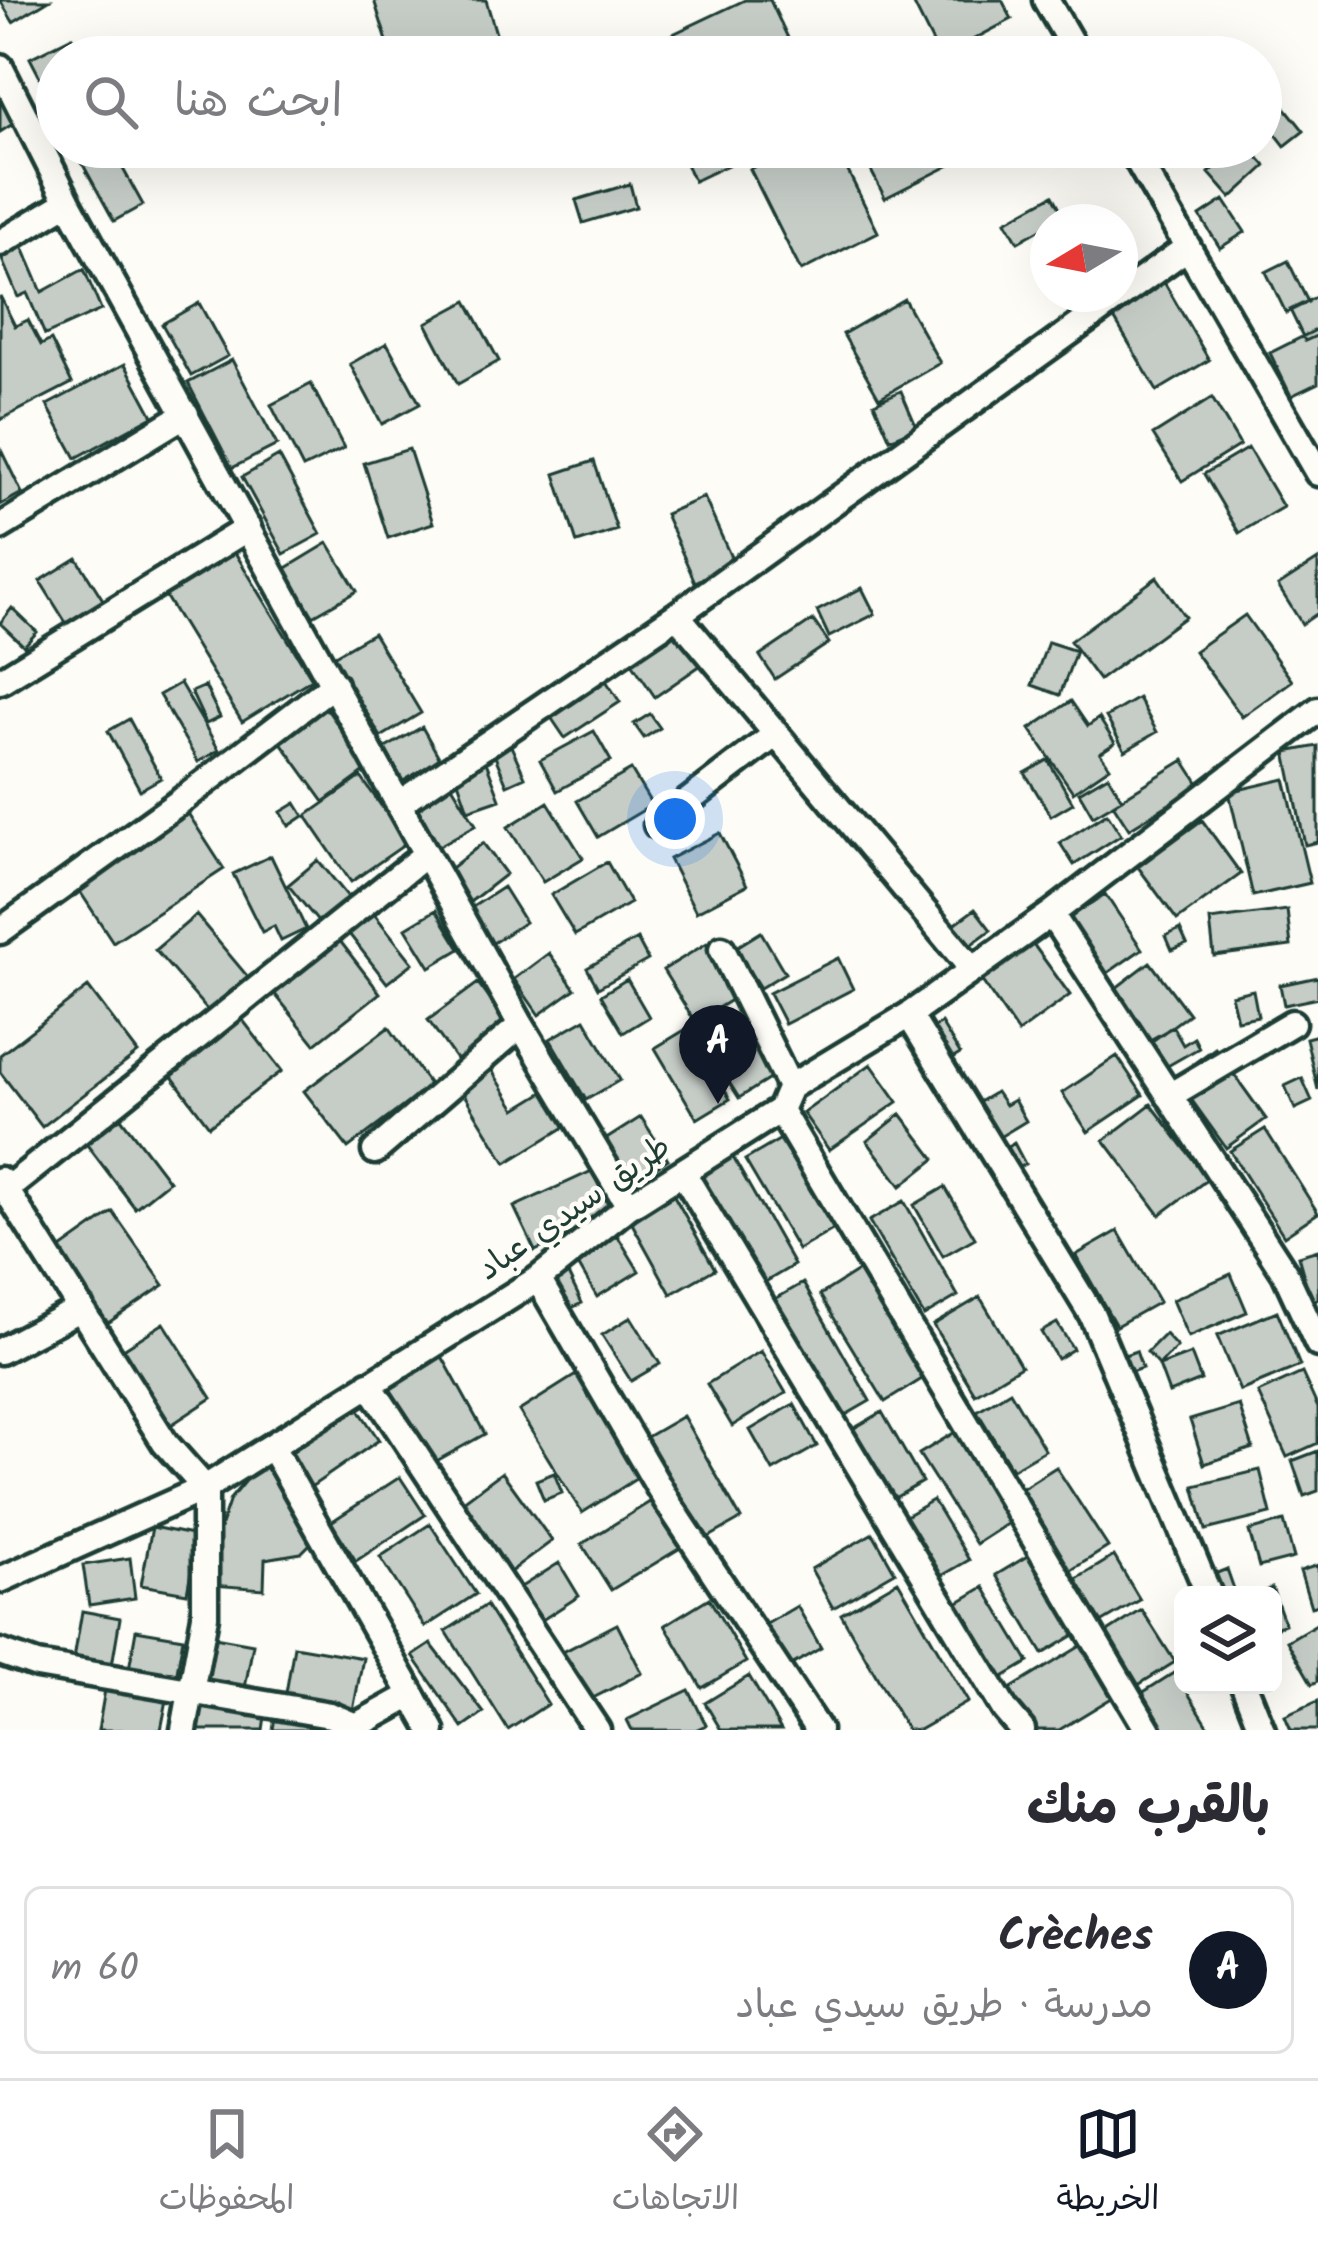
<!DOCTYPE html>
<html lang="ar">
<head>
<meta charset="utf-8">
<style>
	body { margin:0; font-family:Kalam,"Playpen Sans Arabic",sans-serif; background:#f7f7f7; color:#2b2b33; direction:rtl }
	.controls { position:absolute; right:36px; bottom:36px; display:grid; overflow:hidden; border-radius:18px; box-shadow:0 12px 48px #0002 }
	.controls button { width:108px; height:108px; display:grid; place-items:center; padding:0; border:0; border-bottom:3px solid #e1e1e2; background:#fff; color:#2b2b33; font:60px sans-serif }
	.compass { position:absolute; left:1030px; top:204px; width:108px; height:108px; border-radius:50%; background:#fff; box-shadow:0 12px 48px #0002; rotate:260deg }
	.you { position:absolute; left:675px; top:819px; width:42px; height:42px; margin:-30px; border:9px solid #fff; border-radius:50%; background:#1a73e8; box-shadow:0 0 0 18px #1a73e833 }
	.badge { display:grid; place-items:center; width:78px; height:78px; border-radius:50%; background:#111827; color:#fff; font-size:39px; font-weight:700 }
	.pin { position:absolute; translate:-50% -99px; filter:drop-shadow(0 3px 6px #0008) }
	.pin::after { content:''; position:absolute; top:63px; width:42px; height:36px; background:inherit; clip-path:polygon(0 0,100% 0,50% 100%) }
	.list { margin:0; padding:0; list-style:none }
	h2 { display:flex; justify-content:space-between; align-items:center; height:156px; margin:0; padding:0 48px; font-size:51px }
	h2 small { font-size:39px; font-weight:400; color:#7c7c81 }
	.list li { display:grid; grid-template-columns:78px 1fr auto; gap:36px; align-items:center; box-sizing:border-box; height:168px; margin:0 24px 24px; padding:0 24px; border:3px solid #e1e1e2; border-radius:18px }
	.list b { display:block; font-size:45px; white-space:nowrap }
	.list p { margin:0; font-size:39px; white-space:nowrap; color:#7c7c81 }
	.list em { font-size:39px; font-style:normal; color:#7c7c81 }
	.icon { flex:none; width:66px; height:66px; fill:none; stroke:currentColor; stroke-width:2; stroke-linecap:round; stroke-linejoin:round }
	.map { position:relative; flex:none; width:1318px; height:1730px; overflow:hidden; direction:ltr }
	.search { position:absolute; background:#fff; box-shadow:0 12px 48px #0002; left:36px; right:36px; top:36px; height:132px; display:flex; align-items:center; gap:30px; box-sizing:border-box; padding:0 42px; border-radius:66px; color:#7c7c81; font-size:45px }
	.sheet { height:348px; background:#fff }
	nav { display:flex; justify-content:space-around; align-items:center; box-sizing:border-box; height:168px; border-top:3px solid #e1e1e2; background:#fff; font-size:33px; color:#7c7c81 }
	nav a { display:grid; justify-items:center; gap:6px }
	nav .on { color:#111827 }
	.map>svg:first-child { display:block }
</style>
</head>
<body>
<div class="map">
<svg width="1318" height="1730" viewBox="0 0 1318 1730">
	<rect width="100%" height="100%" fill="#fdfcf7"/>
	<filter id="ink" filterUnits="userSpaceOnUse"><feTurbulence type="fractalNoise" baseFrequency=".00833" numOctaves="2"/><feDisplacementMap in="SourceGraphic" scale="24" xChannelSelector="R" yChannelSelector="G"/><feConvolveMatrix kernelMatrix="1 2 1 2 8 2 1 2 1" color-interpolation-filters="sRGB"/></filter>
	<g filter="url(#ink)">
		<path fill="#c6cdc7" stroke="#1f3d34" stroke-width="3" d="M0,0H49L13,22Z
			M374,0H486L497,37L431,57H392Z
			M745,0H770L797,57H635L633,53Z
			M924,0H1002L1012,19L940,57L914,5Z
			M72,37L83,57H57V110L30,58Z
			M0,96L16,122L0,132Z
			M1284,106L1304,131L1285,146L1265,120Z
			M106,147H111L143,205L114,221L81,161Z
			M678,147H766L694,181Z
			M793,147H836L878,232L801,271L750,169Z
			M859,147H986L885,198Z
			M1239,147H1249L1266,166L1231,198L1209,173Z
			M630,184L636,207L583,223L576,200Z
			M1053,195L1064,216L1018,242L1006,221Z
			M1224,200L1245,232L1220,248L1200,216Z
			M21,243L42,292L84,269L101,310L45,335L27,293L18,297L0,255Z
			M1288,261L1308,302L1286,313L1266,272Z
			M1164,282L1209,360L1157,391L1111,313Z
			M0,296L15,326L28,320L41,345L51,340L72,383L0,420Z
			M1318,296V335L1305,341L1290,310Z
			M904,299L940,363L879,398L843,334Z
			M467,301L499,361L458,384L426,323Z
			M199,303L228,356L191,376L162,324Z
			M1318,329V383L1291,396L1270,353Z
			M387,343L420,404L382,424L350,364Z
			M232,360L277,445L232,468L188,383Z
			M125,364L153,416L76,458L47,405Z
			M311,384L344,448L303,468L271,405Z
			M901,391L917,428L890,439L874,403Z
			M1212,398L1240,445L1182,481L1153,435Z
			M0,448L22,493L0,505Z
			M1248,448L1283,507L1239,533L1204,474Z
			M409,449L433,523L388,538L364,463Z
			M279,456L321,534L284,554L242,477Z
			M594,461L617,530L577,543L555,474Z
			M704,497L734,564L695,582L665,514Z
			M328,543L357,591L313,616L285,569Z
			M231,546L312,679L242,722L161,589Z
			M77,558L105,603L68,626L40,581Z
			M1318,560V613L1302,624L1278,586Z
			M1157,577L1185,617L1099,680L1070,641Z
			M862,588L875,614L829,637L817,611Z
			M12,608L37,632L24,646L0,623Z
			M1245,615L1292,681L1242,717L1194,651Z
			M813,620L829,643L775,679L760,656Z
			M679,632L701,665L655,697L632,663Z
			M373,633L421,713L381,737L333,656Z
			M1048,642L1076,651L1060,695L1032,685Z
			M601,673L620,702L565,738L546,710Z
			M180,683L219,750L198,762L159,695Z
			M205,686L220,717L206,724L191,692Z
			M1138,698L1157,732L1125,751L1106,717Z
			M321,701L369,769L324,802L275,734Z
			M1071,701L1088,726L1099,718L1115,743L1100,753L1110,767L1073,792L1030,729Z
			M650,714L660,728L644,738L634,724Z
			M129,719L161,778L140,790L108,731Z
			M422,727L440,759L400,783L382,750Z
			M594,731L611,761L557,791L540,760Z
			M511,746L525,777L507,785L494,754Z
			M1318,746V842L1305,845L1286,752Z
			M1048,760L1073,803L1051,816L1025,773Z
			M1184,760L1200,785L1129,829L1113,804Z
			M486,762L500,799L468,810L455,772Z
			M631,770L652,805L598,837L577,801Z
			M1108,775L1122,799L1093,816L1079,792Z
			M361,777L407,843L351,882L306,816Z
			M1285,779L1310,883L1253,896L1229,792Z
			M450,782L476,825L439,846L414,804Z
			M548,802L583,858L543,882L508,827Z
			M296,803L304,816L289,826L281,812Z
			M184,807L224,869L113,942L73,881Z
			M1107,813L1121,835L1074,865L1060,843Z
			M1202,820L1241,874L1177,920L1138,867Z
			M720,833L747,885L696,912L669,859Z
			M483,843L506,874L470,902L447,871Z
			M271,856L306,929L281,941L274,926L262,932L233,874Z
			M318,860L349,898L319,923L288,885Z
			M607,862L630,903L575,935L551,895Z
			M503,887L525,922L490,945L468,910Z
			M1105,894L1142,949L1102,977L1064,921Z
			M975,909L991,930L965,949L949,928Z
			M371,910L413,963L387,983L346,930Z
			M436,910L460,949L430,967L406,928Z
			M1287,910L1291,946L1214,956L1210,920Z
			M196,915L248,977L208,1011L155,950Z
			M1180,929L1187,944L1172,950L1166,936Z
			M761,932L785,973L760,988L735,948Z
			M637,939L648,960L598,988L587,968Z
			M340,941L380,993L315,1044L274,993Z
			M707,943L739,995L695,1022L663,970Z
			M1033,944L1070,995L1018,1033L982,981Z
			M549,953L575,989L539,1015L514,979Z
			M838,958L853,989L785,1024L769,993Z
			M1150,962L1189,1014L1151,1042L1112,991Z
			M1318,977V998L1284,1005L1280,985Z
			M627,979L649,1017L623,1033L601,995Z
			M478,983L508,1024L458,1062L428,1020Z
			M88,987L138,1053L42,1127L0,1072V1055Z
			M1253,990L1258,1016L1237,1020L1231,995Z
			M242,1019L282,1071L209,1126L170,1074Z
			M585,1019L620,1080L586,1100L550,1039Z
			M941,1023L960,1054L947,1062L929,1031Z
			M389,1027L430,1086L348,1148L304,1091Z
			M1173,1027L1183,1045L1194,1038L1199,1048L1164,1068L1148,1041Z
			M688,1028L730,1099L697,1119L655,1048Z
			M1318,1035V1090L1306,1038Z
			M762,1037L784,1070L739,1098L718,1065Z
			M1215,1048L1266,1119L1226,1148L1175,1077Z
			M1117,1056L1143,1095L1088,1132L1062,1093Z
			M871,1064L898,1102L829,1150L803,1113Z
			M491,1069L516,1109L547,1090L568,1125L506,1163L460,1088Z
			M1302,1078L1312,1101L1295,1109L1285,1086Z
			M996,1092L1005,1105L1014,1100L1026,1121L993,1141L972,1106Z
			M1151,1104L1208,1179L1160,1215L1104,1140Z
			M115,1110L169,1181L135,1208L81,1137Z
			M901,1114L935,1159L901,1186L867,1141Z
			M641,1117L668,1159L633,1182L605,1140Z
			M1265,1129L1318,1213L1284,1236L1230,1151Z
			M784,1137L836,1228L798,1250L745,1160Z
			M1014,1143L1025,1164L1010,1172L999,1152Z
			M730,1152L794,1265L762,1284L698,1170Z
			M592,1171L613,1215L535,1251L514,1207Z
			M945,1187L975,1238L943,1256L914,1205Z
			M673,1194L715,1269L671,1294L629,1218Z
			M904,1201L958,1296L924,1316L869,1221Z
			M113,1212L164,1285L108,1323L58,1251Z
			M1118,1231L1159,1302L1116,1326L1076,1255Z
			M617,1235L639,1271L597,1297L576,1261Z
			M1318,1250V1299L1311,1301L1298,1256Z
			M864,1267L930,1374L885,1402L820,1295Z
			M567,1272L582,1303L569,1309L554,1279Z
			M1231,1274L1247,1312L1188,1337L1172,1300Z
			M803,1283L870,1401L837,1420L770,1302Z
			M980,1297L1021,1366L975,1394L933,1325Z
			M1277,1311L1300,1366L1240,1391L1217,1336Z
			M631,1317L660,1364L631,1381L602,1335Z
			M164,1323L212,1398L165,1429L117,1353Z
			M1057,1323L1073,1349L1057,1359L1041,1332Z
			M1165,1334L1177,1347L1159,1365L1147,1352Z
			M438,1349L485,1434L422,1469L376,1384Z
			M761,1351L786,1393L732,1426L707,1384Z
			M1136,1351L1142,1368L1125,1374L1119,1357Z
			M1191,1354L1201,1380L1169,1393L1159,1366Z
			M579,1373L642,1475L582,1513L519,1411Z
			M1302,1373L1318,1408V1443L1287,1457L1258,1393Z
			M1010,1391L1045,1450L1012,1469L977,1411Z
			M794,1404L817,1446L773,1471L750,1430Z
			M1239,1405L1253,1448L1204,1464L1190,1420Z
			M357,1407L379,1440L308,1489L286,1456Z
			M882,1412L922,1482L891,1500L851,1430Z
			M683,1416L741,1519L702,1541L645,1438Z
			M957,1431L1013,1520L976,1544L919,1454Z
			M1318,1451V1491L1304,1496L1292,1461Z
			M262,1460L312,1542L301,1553L265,1559L264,1589L211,1585L219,1531L230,1499Z
			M1056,1467L1108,1547L1070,1571L1018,1491Z
			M1260,1470L1271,1514L1206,1530L1194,1486Z
			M502,1472L552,1541L505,1576L455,1507Z
			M554,1473L562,1493L544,1500L536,1480Z
			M400,1477L425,1515L356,1561L331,1522Z
			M653,1500L682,1547L611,1590L582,1544Z
			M933,1500L969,1560L938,1578L902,1518Z
			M1284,1521L1294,1558L1259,1567L1249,1531Z
			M430,1524L476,1594L425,1627L380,1557Z
			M152,1527L197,1536L187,1593L141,1585Z
			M873,1533L895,1572L833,1608L811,1569Z
			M1029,1555L1076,1634L1043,1654L996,1575Z
			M1114,1556L1140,1600L1101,1623L1075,1580Z
			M130,1558L135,1598L89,1605L83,1565Z
			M559,1563L579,1596L533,1626L513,1592Z
			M1318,1565V1605L1311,1607L1300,1571Z
			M1227,1569L1234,1589L1220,1595L1207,1577Z
			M898,1581L968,1702L919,1730H907L841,1614Z
			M984,1587L1029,1662L995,1682L950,1607Z
			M1272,1588L1285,1624L1273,1629V1595H1253Z
			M709,1598L746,1662L702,1688L665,1625Z
			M486,1605L548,1704L508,1730L446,1631Z
			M797,1606L821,1648L781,1671L758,1629Z
			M1142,1610L1175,1662L1135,1687L1103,1635Z
			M82,1611L120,1618L111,1671L73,1665Z
			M1318,1623V1681L1312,1684L1287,1641Z
			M617,1624L642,1673L587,1701L563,1652Z
			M136,1630L183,1638L174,1688L127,1680Z
			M209,1636L253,1644L245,1688L201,1681Z
			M431,1644L484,1713L463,1728L413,1656Z
			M1084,1644L1115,1696L1059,1730H1028L1005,1692Z
			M294,1646L363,1658L353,1711L285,1699Z
			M1175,1672L1183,1685L1211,1730H1165L1142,1693Z
			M749,1676L781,1730H721L705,1703Z
			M106,1684L168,1695L161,1730H98Z
			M689,1690L706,1725L695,1730H632L627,1720Z
			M1318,1701V1730H1291L1285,1716Z
			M197,1703L265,1716L263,1730H192Z
			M275,1716L345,1730H273Z"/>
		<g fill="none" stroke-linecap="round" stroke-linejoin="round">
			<g stroke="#1f3d34" stroke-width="33">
				<path id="minor" d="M1046,0L1079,57
					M0,67L68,202L426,854L521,1025L629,1206
					M1130,147L1318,473
					M0,243L68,202
					M0,527L186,414
					M677,615L973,970
					M0,681L248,528
					M400,803L677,615L1188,247
					M657,825L776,734
					M1051,914L1285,1273L1318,1344
					M0,931L178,803L334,684
					M722,949L790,1087
					M909,1015L1092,1315L1209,1595
					M1169,1096L1292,1023
					M780,1110L1148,1730
					M375,1151L521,1025
					M683,1173L1005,1710L1022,1730
					M0,1180L165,1443L205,1488V1616L184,1730
					M7,1189L426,854
					M538,1279L668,1503L818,1730
					M0,1351L81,1308
					M369,1384L597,1730
					M272,1447L432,1730
					M0,1580L205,1488L538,1279L629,1206L780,1110L790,1087L909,1015L1051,914L1318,710
					M0,1652L37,1665L330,1715L356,1726
					M1244,1685L1262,1730
					M356,1726L410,1696"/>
			</g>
			<use href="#minor" stroke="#fdfcf7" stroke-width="24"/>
		</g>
	</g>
	<g text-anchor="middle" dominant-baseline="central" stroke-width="9" stroke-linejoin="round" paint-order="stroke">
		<g font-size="33" fill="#1f3d34" stroke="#fdfcf7">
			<text transform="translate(575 1209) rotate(-35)">طريق سيدي عباد</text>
		</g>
	</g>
</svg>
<div class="controls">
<button><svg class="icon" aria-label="layers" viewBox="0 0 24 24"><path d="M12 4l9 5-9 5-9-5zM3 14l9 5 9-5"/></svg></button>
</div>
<svg class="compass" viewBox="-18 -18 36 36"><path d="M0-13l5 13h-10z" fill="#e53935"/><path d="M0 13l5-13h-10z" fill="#7c7c81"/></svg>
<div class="you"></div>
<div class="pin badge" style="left:718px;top:1104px">A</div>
<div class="search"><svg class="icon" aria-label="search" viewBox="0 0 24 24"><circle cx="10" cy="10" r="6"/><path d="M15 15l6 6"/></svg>ابحث هنا</div>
</div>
<section class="sheet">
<h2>بالقرب منك<small></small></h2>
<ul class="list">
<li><span class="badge">A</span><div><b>Crèches</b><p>مدرسة · طريق سيدي عباد</p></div><em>60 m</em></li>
</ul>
</section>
<nav>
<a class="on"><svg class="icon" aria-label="map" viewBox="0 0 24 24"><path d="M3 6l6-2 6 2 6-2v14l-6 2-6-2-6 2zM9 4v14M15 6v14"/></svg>الخريطة</a>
<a><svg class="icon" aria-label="directions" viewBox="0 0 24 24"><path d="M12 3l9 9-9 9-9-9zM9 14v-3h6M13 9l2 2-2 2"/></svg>الاتجاهات</a>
<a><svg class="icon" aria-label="saved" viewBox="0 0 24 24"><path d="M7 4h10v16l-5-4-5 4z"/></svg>المحفوظات</a>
</nav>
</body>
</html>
